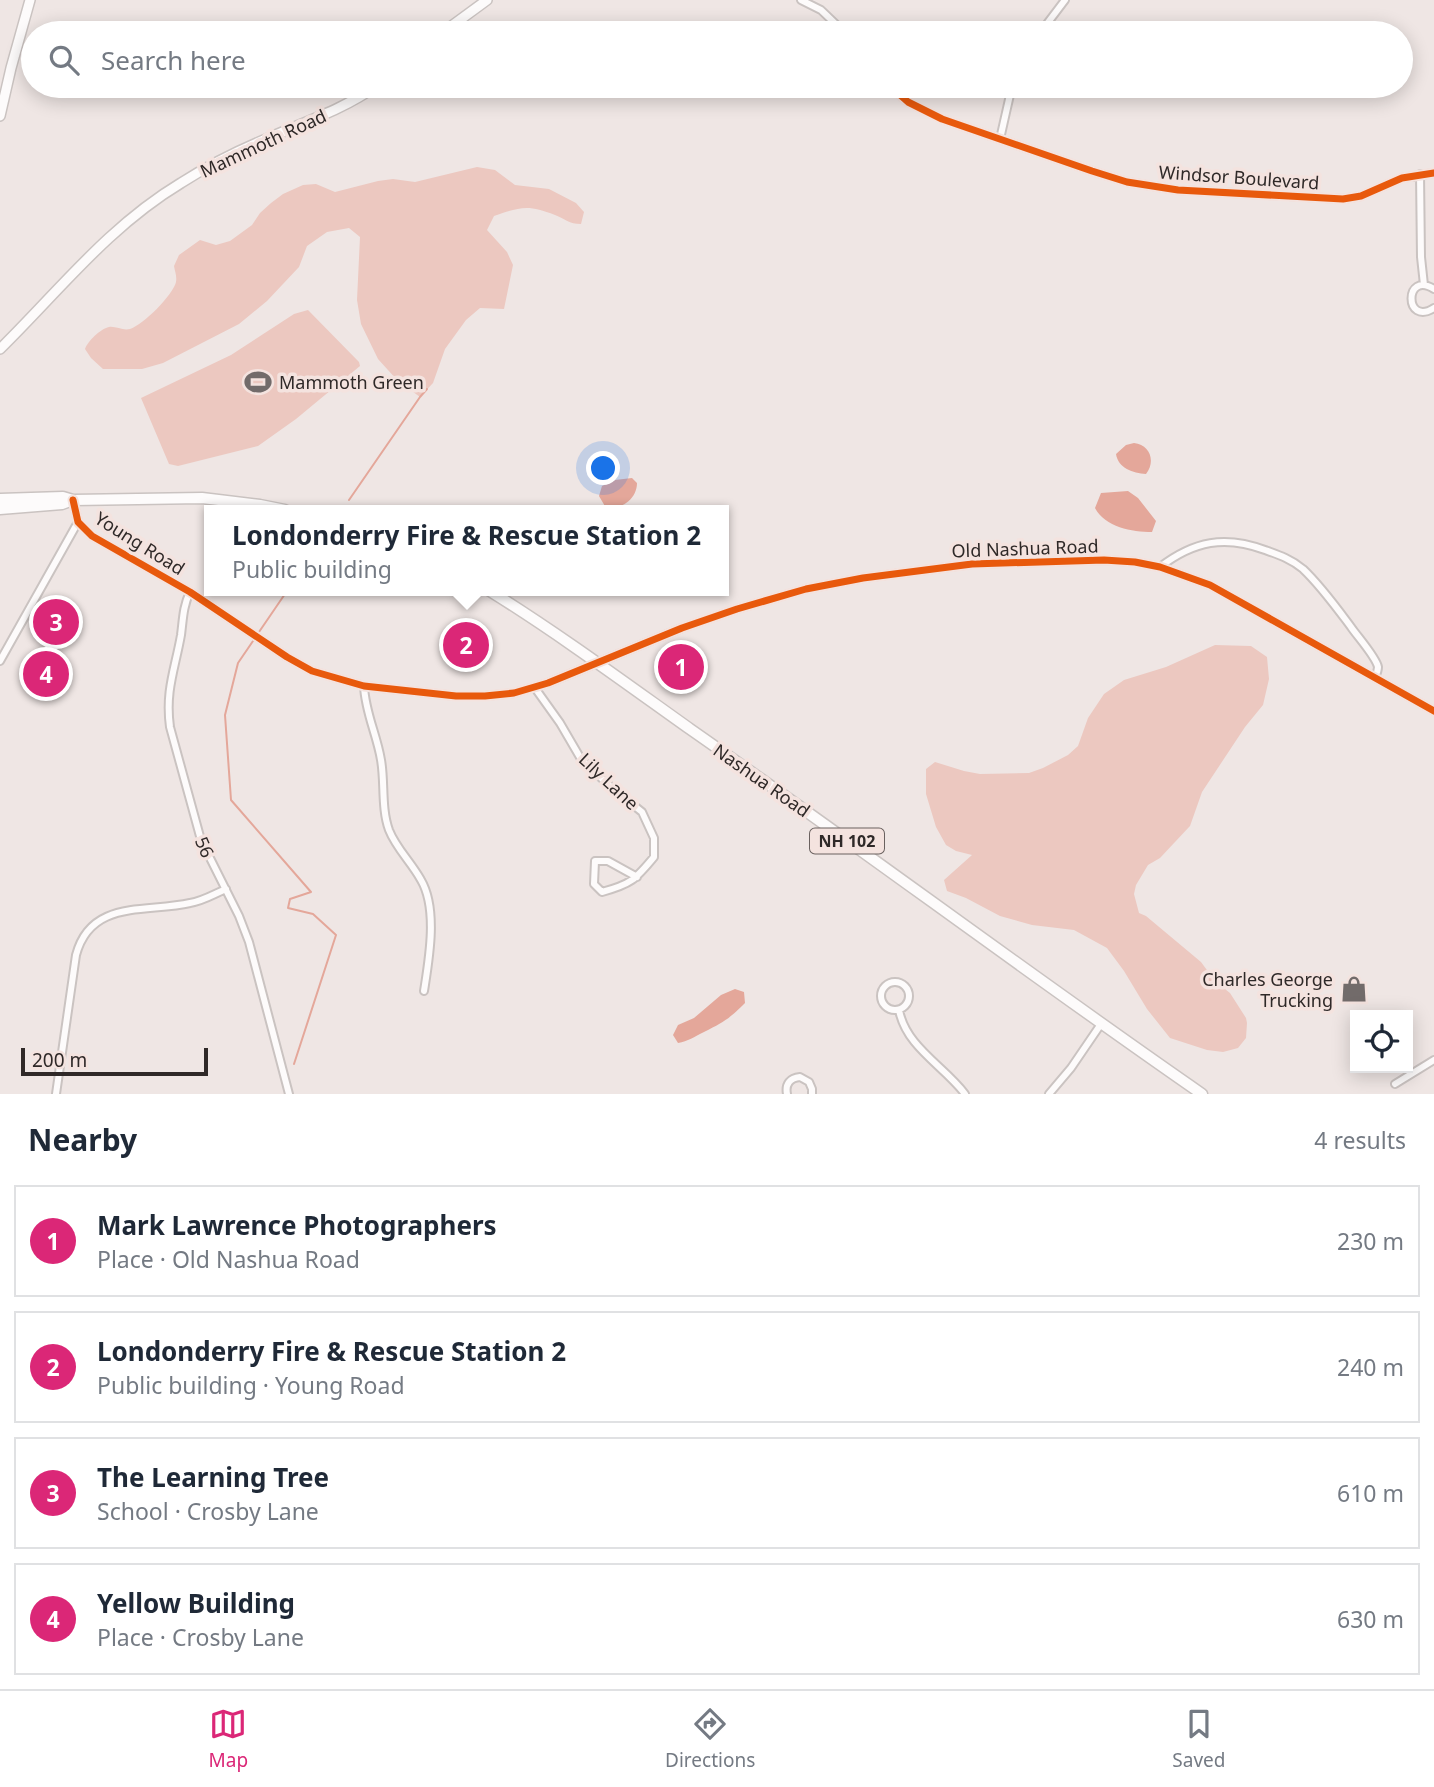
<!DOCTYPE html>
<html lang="en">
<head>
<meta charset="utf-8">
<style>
	body { margin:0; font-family:"Noto Sans",sans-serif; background:#f2f2f3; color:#1f2937 }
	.controls { position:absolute; right:21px; bottom:21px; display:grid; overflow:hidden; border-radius:0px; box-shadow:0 4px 18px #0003 }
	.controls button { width:63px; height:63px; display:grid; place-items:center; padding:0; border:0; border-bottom:2px solid #e0e1e3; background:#fff; color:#1f2937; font:35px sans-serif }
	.scale { position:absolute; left:21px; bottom:18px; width:187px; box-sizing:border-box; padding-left:7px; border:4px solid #2f2928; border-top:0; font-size:19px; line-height:24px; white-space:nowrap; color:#2f2928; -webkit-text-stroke:5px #f4e3df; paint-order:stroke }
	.you { position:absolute; left:604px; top:469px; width:24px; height:24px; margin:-18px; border:5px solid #fff; border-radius:50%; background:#1a73e8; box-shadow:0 0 0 10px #1a73e833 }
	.badge { display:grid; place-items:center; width:46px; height:46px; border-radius:50%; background:#db2777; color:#fff; font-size:23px; font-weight:700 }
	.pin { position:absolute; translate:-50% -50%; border:4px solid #fff; box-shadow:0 2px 7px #0006 }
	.popup { position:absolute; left:204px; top:505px; width:525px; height:91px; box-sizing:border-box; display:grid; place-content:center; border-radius:0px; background:#fff; filter:drop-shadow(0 2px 5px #0005); font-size:23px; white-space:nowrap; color:#747a83 }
	.popup b { font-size:26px; color:#1f2937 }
	.popup::after { content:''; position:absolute; left:50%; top:100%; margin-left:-14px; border:14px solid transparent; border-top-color:#fff }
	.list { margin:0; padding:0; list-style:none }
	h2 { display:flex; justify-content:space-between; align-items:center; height:91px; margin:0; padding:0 28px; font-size:30px }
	h2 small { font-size:23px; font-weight:400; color:#747a83 }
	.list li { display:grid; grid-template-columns:46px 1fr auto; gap:21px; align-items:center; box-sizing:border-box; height:112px; margin:0 14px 14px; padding:0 14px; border:2px solid #e0e1e3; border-radius:0px }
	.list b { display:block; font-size:26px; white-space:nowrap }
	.list p { margin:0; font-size:23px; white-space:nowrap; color:#747a83 }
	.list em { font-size:23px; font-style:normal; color:#747a83 }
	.icon { flex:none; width:38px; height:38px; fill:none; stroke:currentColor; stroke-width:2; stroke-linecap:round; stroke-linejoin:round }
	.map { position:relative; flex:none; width:1434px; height:1094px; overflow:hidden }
	.search { position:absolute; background:#fff; box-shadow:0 4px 18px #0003; left:21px; right:21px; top:21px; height:77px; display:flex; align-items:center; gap:18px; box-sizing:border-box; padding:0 24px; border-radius:38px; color:#747a83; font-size:26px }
	.sheet { height:595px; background:#fff }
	nav { display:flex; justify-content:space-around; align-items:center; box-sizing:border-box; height:98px; border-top:2px solid #e0e1e3; background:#fff; font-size:19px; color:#747a83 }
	nav a { display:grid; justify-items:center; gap:4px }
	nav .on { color:#db2777 }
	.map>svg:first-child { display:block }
</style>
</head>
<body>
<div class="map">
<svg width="1434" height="1094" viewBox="0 0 1434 1094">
	<rect width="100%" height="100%" fill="#efe6e4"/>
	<path fill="#ecc8c0" d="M477,167L495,170L515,185L549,189L576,203L584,212L581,224C569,224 565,219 555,215C528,204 520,207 494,216L487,230L507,252L513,265L504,309L480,308L466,320L445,349L433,383L420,397L397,380L378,359L361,324L357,300L360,237L349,228L327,232L307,246L299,267L267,301L239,324L163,363L142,369H103L91,358L85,349C88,341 100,329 109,327C116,326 123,331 130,329C143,325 173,295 176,282C177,276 175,272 174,266L179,255L200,240L216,245L230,241L252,225L260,213L271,203L283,194L303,185L316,184L335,192L378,181L393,179L415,182Z
		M308,310L359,362L360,366L296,419L258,446L178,466L169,464L141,398L231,355L294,314Z
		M1215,645L1251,646L1267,657L1269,679L1263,705L1245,727L1202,792L1190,826L1160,858L1148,865L1136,885L1134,894L1139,913L1146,916L1201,962L1215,981L1230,993L1246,1018L1247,1023L1246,1038L1238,1048L1223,1052L1207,1050L1170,1038L1147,1009L1124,971L1107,948L1074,930L1032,925L1000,916L966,898L947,891L944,880L972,855L956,851L946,845L936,827L926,794V769L935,762L964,771L980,774L1029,773L1043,768L1068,755L1078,746L1088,718L1104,694L1124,680L1166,667Z"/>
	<path fill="#e4a79a" d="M1134,443C1150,445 1156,461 1146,474C1133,473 1118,468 1116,454L1126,445Z
		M632,478L637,483C637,499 621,510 606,508L599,496L602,486L615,480Z
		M1128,491L1138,498L1156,521L1152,532C1132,532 1105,527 1095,508L1101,493Z
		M735,989L744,992L745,1003C729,1019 724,1022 704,1032C694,1037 688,1041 678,1043L673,1035L678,1025L694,1018L721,995Z"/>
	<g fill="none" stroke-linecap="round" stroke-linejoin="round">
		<path stroke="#e4a79a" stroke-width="2" d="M349,500L420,397L427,389
			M259,632L287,591
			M253,641L238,663L225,715L231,800L311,892L290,899L288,908L313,914L336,935L294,1064"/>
		<g stroke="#cac3c1" stroke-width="10">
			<path id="street" d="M801,0L821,10L845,33
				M1040,33L1065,0
				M890,86L908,102L942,119L1092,171L1127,182L1178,190L1343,199L1361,196L1402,178L1434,173
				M1000,139L1012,86
				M1420,174L1421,257L1424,285
				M1434,289C1404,270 1404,327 1434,308
				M73,500L78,522L92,536L190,592L287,657L312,671L364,686L456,696H485L514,693L548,683L682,628L737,609L806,589L863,578L972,564L1104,560L1135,562L1160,567L1210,585L1434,711
				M1160,567C1194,541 1225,535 1265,550C1279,555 1291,559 1303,569C1321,586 1336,607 1351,627C1357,636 1376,657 1378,667C1378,671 1377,673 1375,677
				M190,592C183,606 183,620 181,635C175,669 165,691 170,727L201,840L239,916L249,942L289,1094
				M0,661L78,522
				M364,686C365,712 377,735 381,760C385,782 381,808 389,830C396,848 411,862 421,880C438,909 429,959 424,991
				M535,688L560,723L581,759L612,788L642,812L654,838V857C635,880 631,884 602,892L594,884L595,861H608L637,877
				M881 996a14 14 0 1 1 28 0a14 14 0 1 1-28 0Z
				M899,1010C906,1047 944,1066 965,1094
				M1395,1084L1434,1060
				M56,1094L76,955C91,899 146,913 190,903C203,901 214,894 226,889
				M787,1094C785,1084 790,1078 800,1077L809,1082L812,1089V1094
				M1049,1094L1071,1068L1101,1024"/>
		</g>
		<g stroke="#cac3c1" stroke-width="12">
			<path id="secondary" d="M442,33L487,0
				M0,116L11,68L30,0
				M0,349C59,291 108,227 181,183C209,165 239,150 271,137C307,121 344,109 376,86"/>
		</g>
		<g stroke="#cac3c1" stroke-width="13">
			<path id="primary" d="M0,499L63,497L73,500L202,498L260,505L285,510
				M0,509L62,504L70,501
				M490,591C559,634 624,682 690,729C862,849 1030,975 1202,1094"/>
		</g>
		<use href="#street" stroke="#fdfbfb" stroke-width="6"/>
		<use href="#secondary" stroke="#fdfbfb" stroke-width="9"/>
		<use href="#primary" stroke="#fdfbfb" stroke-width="10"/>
		<g stroke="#f4e3df" stroke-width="11">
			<path id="cycleway" d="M890,86L908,102L942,119L1092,171L1127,182L1178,190L1343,199L1361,196L1402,178L1434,173
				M73,500L78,522L92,536L190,592L287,657L312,671L364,686L456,696H485L514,693L548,683L682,628L737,609L806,589L863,578L972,564L1104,560L1135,562L1160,567L1210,585L1434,711"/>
		</g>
		<use href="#cycleway" stroke="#e8590c" stroke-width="7"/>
	</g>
	<defs>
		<g id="stadium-bare" transform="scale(2.1)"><path d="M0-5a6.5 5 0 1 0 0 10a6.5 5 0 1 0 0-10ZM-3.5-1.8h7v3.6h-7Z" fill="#726b6a" stroke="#f4e3df" stroke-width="2.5" paint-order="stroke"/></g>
		<g id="shop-bare" transform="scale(2.1)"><path d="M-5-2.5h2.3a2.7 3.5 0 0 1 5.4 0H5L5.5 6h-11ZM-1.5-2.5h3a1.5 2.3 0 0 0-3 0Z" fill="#726b6a" stroke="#f4e3df" stroke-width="2.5" paint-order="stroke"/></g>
	</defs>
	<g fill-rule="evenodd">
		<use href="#stadium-bare" x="258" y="382"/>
		<use href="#shop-bare" x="1354" y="989"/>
	</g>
	<g text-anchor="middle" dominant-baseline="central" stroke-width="7" stroke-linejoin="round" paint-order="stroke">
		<rect fill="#f4e3df" stroke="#6a615f" stroke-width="2" x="810" y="828.5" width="74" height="25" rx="5"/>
		<g font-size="16" font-weight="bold" fill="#2f2928">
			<text x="847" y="841">NH 102</text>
		</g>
		<g font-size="18" fill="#2f2928" stroke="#f4e3df">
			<text transform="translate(263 143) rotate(-25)">Mammoth Road</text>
			<text transform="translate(1239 177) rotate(4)">Windsor Boulevard</text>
			<text transform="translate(140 543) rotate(32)">Young Road</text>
			<text transform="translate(1025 548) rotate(-2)">Old Nashua Road</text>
			<text transform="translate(762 780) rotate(35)">Nashua Road</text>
			<text transform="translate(609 781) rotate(43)">Lily Lane</text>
			<text transform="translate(205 847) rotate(66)">56</text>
		</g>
		<g font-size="18" fill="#2f2928" stroke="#f4e3df" text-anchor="start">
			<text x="279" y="382">Mammoth Green</text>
			<text x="1333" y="979" text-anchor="end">Charles George<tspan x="1333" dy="21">Trucking</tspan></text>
		</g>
	</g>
</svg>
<div class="controls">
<button><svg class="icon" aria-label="locate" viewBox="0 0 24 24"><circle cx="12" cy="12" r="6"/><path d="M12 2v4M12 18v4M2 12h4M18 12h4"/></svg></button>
</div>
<div class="scale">200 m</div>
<div class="you"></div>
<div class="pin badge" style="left:681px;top:667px">1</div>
<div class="pin badge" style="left:466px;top:645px">2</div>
<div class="popup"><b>Londonderry Fire &amp; Rescue Station 2</b>Public building</div>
<div class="pin badge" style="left:56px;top:622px">3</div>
<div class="pin badge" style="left:46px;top:674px">4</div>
<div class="search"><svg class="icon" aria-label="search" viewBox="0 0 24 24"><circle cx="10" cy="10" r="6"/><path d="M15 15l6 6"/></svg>Search here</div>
</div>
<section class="sheet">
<h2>Nearby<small>4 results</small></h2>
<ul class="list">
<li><span class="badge">1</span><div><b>Mark Lawrence Photographers</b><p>Place · Old Nashua Road</p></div><em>230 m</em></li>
<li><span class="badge">2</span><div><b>Londonderry Fire &amp; Rescue Station 2</b><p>Public building · Young Road</p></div><em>240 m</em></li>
<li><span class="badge">3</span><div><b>The Learning Tree</b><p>School · Crosby Lane</p></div><em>610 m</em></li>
<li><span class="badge">4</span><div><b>Yellow Building</b><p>Place · Crosby Lane</p></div><em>630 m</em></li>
</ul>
</section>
<nav>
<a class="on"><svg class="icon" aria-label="map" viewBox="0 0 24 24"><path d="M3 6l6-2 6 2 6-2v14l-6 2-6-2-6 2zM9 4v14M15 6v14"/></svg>Map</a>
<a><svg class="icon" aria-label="directions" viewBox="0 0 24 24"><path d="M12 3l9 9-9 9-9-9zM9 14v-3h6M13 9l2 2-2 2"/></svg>Directions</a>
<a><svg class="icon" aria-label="saved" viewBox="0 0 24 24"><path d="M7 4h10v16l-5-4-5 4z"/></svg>Saved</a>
</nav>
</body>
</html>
